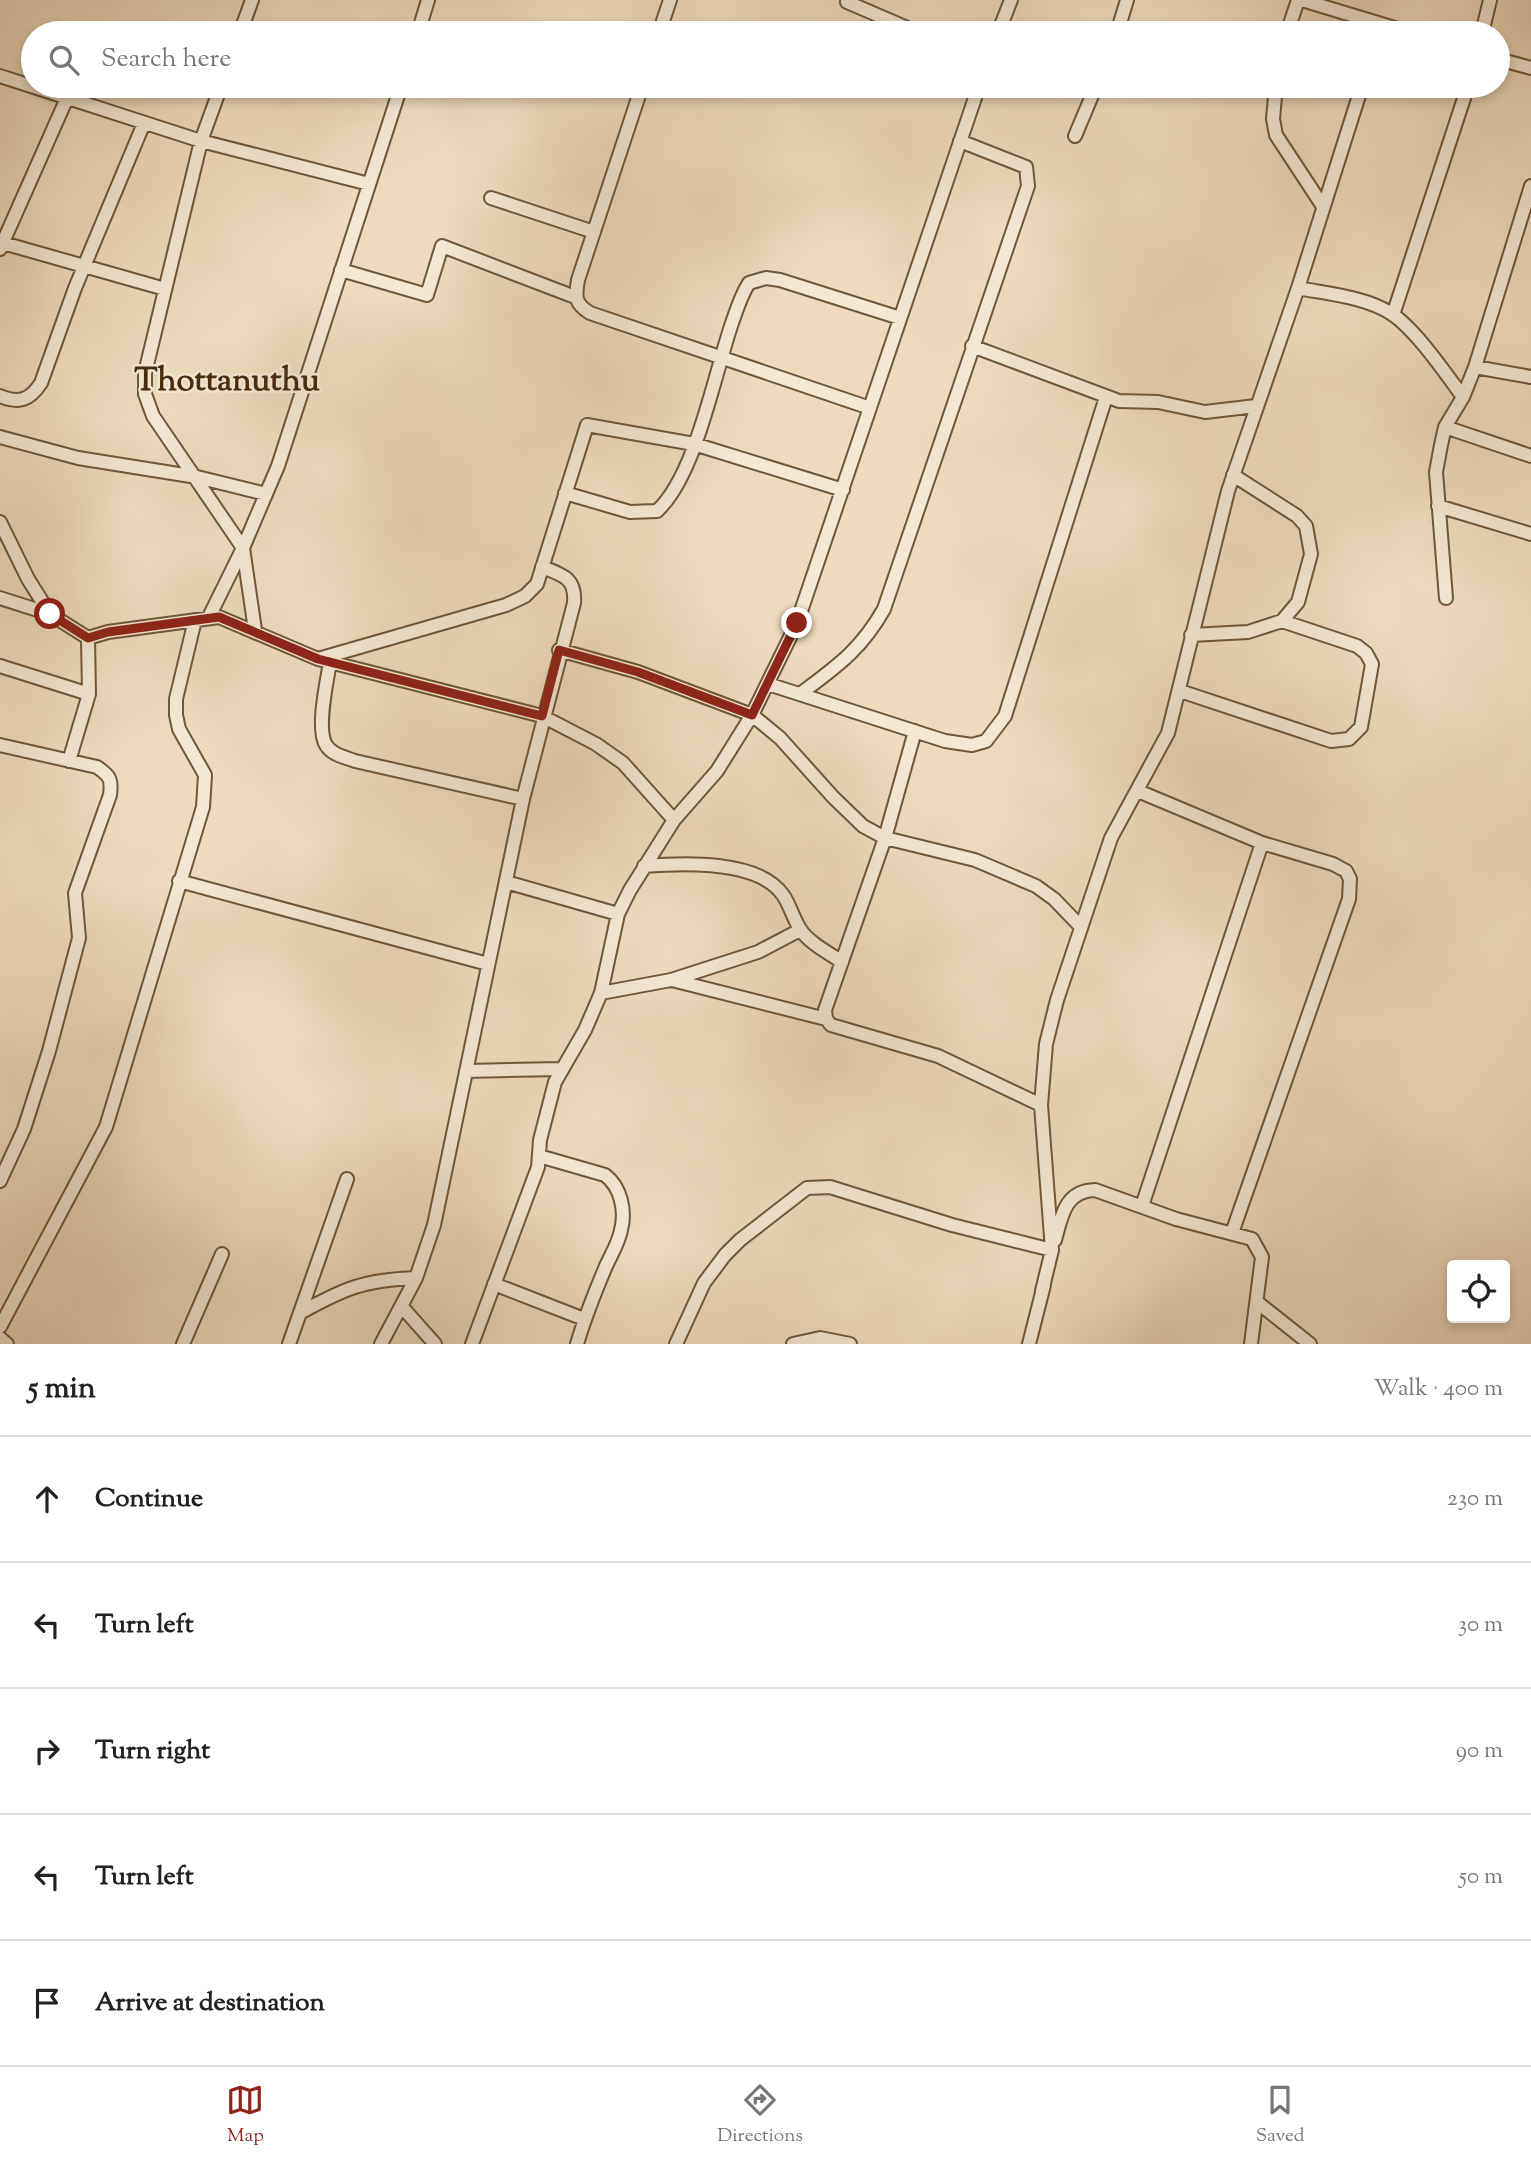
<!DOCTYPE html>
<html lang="en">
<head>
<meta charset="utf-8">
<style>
	body { margin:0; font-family:"Sorts Mill Goudy",serif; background:#f6f6f6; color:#222 }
	.controls { position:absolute; right:21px; bottom:21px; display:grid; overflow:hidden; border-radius:7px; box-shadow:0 4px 10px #0003 }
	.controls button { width:63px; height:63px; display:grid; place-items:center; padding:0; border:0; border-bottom:2px solid #e0e0e0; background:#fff; color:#222; font:35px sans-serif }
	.stop { position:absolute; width:21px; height:21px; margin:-16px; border:5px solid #8f2418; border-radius:50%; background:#fff }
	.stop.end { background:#8f2418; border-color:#fff; box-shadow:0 2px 7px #0008 }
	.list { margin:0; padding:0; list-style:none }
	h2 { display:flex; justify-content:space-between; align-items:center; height:91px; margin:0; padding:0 28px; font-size:30px }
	h2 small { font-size:23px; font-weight:400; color:#767676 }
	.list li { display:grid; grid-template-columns:46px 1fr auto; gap:21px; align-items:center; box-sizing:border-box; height:126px; padding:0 28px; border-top:2px solid #e0e0e0 }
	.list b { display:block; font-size:26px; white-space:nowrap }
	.list em { font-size:23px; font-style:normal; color:#767676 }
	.icon { flex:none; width:38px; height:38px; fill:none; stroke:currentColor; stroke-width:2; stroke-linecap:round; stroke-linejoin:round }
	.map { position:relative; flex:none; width:1531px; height:1344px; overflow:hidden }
	.search { position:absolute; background:#fff; box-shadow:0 4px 10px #0003; left:21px; right:21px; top:21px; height:77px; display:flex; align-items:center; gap:18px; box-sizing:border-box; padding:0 24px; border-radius:38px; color:#767676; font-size:26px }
	.sheet { height:721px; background:#fff }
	nav { display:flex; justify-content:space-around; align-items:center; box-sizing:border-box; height:98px; border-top:2px solid #e0e0e0; background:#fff; font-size:19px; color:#767676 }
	nav a { display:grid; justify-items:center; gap:4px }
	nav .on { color:#8f2418 }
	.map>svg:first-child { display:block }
</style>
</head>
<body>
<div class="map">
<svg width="1531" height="1344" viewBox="0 0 1531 1344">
	<rect width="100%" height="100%" fill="#eedbbe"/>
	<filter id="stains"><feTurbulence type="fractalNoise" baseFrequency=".00286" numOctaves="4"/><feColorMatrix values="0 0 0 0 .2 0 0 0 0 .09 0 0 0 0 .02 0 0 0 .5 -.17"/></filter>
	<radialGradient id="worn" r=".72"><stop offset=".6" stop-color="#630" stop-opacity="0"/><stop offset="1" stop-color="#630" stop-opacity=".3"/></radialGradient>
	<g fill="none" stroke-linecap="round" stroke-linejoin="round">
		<g stroke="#705739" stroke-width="16">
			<path id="street" d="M1302,0L1411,33
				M847,2L919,33
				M240,33L252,0
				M418,33L428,0
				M659,33L670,0
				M998,33L1011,0
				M1117,33L1127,0
				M1287,33L1298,0
				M1482,33L1490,0
				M1498,59L1531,68
				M0,76L201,141L369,184
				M221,86L201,141L145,373V394L153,416L243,548L255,630
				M642,86L578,280C575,297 575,304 590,313L870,408
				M1276,86L1273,119L1276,135L1322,205
				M1075,136L1096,86
				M491,198L594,232
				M3,243L165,289
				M0,249L67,98
				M341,270L427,295L442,246L575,297
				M1298,288C1329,294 1366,297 1392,314C1416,330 1446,374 1463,397
				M1393,315L1468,86
				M972,346L1119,401L1158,402L1205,412L1256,406
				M1475,367L1531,377
				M0,396C19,404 30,400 41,383L75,288L144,123
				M1445,427L1531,456
				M0,437L78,458L197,477L266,494
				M565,493L630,512L657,511C696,475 714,375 732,323C737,309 741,295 749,283L766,278L780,280L900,318
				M1438,506L1531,534
				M0,522L28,579L50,614L88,638
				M0,598L50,614
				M1446,598L1436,472L1441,445L1445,427L1463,397L1475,367L1531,186
				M209,617L243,548L278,466L401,86
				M1191,635L1248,632L1282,621L1298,602L1311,554L1306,526L1297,516L1233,475
				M559,650L638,672L752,715L780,738L833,797L863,826L885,838L975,860L1036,886L1054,899L1080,926
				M318,659L506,605L525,596L537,584L587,425L694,444L843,490
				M330,662C327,681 316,729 326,745C332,755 345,757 355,761L523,799
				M0,666L89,694L69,761
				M768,684L945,741L972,745L986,741L1005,716L1106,397
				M1180,691L1331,741L1349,739L1361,727L1372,664L1366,653L1357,646L1282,621
				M89,694L88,638L108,632L219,617L318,659L542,716L596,744L623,763L674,820
				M800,694C836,667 861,650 884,609L1028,186L1026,167L960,141
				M915,731L885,838L825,1010L826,1019L831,1025L938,1056L1041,1105
				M0,745L97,767C110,776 112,779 110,795L75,893L79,938L49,1051L24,1129L0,1181
				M1138,791L1262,843L1333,864L1346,871L1350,879L1349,899L1232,1233
				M644,866C682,863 758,859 783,895C790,905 793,918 800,929C809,943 829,953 842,962
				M179,881L488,964
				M506,882L618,914
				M672,980L826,1019
				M601,993L671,980L758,952L800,930
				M466,1071L560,1069
				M539,1156L605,1175C621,1187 626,1211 621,1230C619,1242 611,1255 606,1266C595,1292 585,1317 577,1344
				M1142,1206L1262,843
				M1055,1240C1062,1215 1065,1191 1095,1190L1176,1219L1252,1239L1262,1257L1251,1344
				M494,1284L584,1319
				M1042,1291L1052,1250L1041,1105L1046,1044L1057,1000L1111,838L1168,733L1228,491L1298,288L1362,86
				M1257,1302L1310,1344
				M403,1308L435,1344
				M300,1313C345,1288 364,1280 416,1278
				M0,1327L106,1127L203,807L205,775L179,729L176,715V699L195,620
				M0,1338L7,1344
				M183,1344L222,1254
				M289,1344L347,1179
				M381,1344L416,1278L434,1225L523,799L574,603C576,578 563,575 542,567
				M472,1344L538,1167L540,1140L555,1082L585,1030L601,993L618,914L630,890L674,820L717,771L752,715L797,623L979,86
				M676,1344L704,1283L725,1255L740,1240L807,1188L830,1187L952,1225L1052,1250
				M793,1344L820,1338L850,1344
				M1029,1344L1044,1285"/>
		</g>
		<use href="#street" stroke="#f4e8d5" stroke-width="12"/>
	</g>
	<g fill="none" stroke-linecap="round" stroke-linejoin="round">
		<path stroke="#8f2418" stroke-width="9" d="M50,614L88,638L108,632L219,617L318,659L542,716L559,650L638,672L752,715L797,623"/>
	</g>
	<g text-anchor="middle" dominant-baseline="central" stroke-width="5" stroke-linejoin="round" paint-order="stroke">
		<g font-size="33" font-weight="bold" fill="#462b0d" stroke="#f4e8d5">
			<text x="227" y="382">Thottanuthu</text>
		</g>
	</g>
	<rect width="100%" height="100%" filter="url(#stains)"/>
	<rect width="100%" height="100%" fill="url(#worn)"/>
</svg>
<div class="controls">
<button><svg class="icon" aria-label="locate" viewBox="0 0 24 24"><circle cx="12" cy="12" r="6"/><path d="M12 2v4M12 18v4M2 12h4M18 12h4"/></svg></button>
</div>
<div class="stop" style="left:50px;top:614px"></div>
<div class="stop end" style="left:797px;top:623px"></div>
<div class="search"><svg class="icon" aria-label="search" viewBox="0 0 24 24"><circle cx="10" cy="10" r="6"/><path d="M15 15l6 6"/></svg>Search here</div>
</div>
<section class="sheet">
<h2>5 min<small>Walk · 400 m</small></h2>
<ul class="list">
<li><svg class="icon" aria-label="ahead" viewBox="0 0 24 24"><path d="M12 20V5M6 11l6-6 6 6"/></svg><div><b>Continue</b></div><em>230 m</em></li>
<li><svg class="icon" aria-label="left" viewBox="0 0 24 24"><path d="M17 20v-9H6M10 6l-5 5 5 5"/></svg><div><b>Turn left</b></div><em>30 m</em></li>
<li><svg class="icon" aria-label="right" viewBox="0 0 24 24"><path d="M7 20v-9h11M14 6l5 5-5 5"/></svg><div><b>Turn right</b></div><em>90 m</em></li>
<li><svg class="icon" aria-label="left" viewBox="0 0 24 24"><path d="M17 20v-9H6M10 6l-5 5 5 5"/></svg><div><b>Turn left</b></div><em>50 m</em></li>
<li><svg class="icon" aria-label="arrive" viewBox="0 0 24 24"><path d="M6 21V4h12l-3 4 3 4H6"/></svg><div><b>Arrive at destination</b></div></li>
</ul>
</section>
<nav>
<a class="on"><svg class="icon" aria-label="map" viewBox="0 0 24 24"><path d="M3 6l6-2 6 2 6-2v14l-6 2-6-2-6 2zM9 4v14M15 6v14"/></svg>Map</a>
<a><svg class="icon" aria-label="directions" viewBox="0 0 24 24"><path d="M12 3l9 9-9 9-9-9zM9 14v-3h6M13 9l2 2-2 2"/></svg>Directions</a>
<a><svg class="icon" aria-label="saved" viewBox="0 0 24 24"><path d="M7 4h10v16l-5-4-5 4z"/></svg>Saved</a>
</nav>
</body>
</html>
